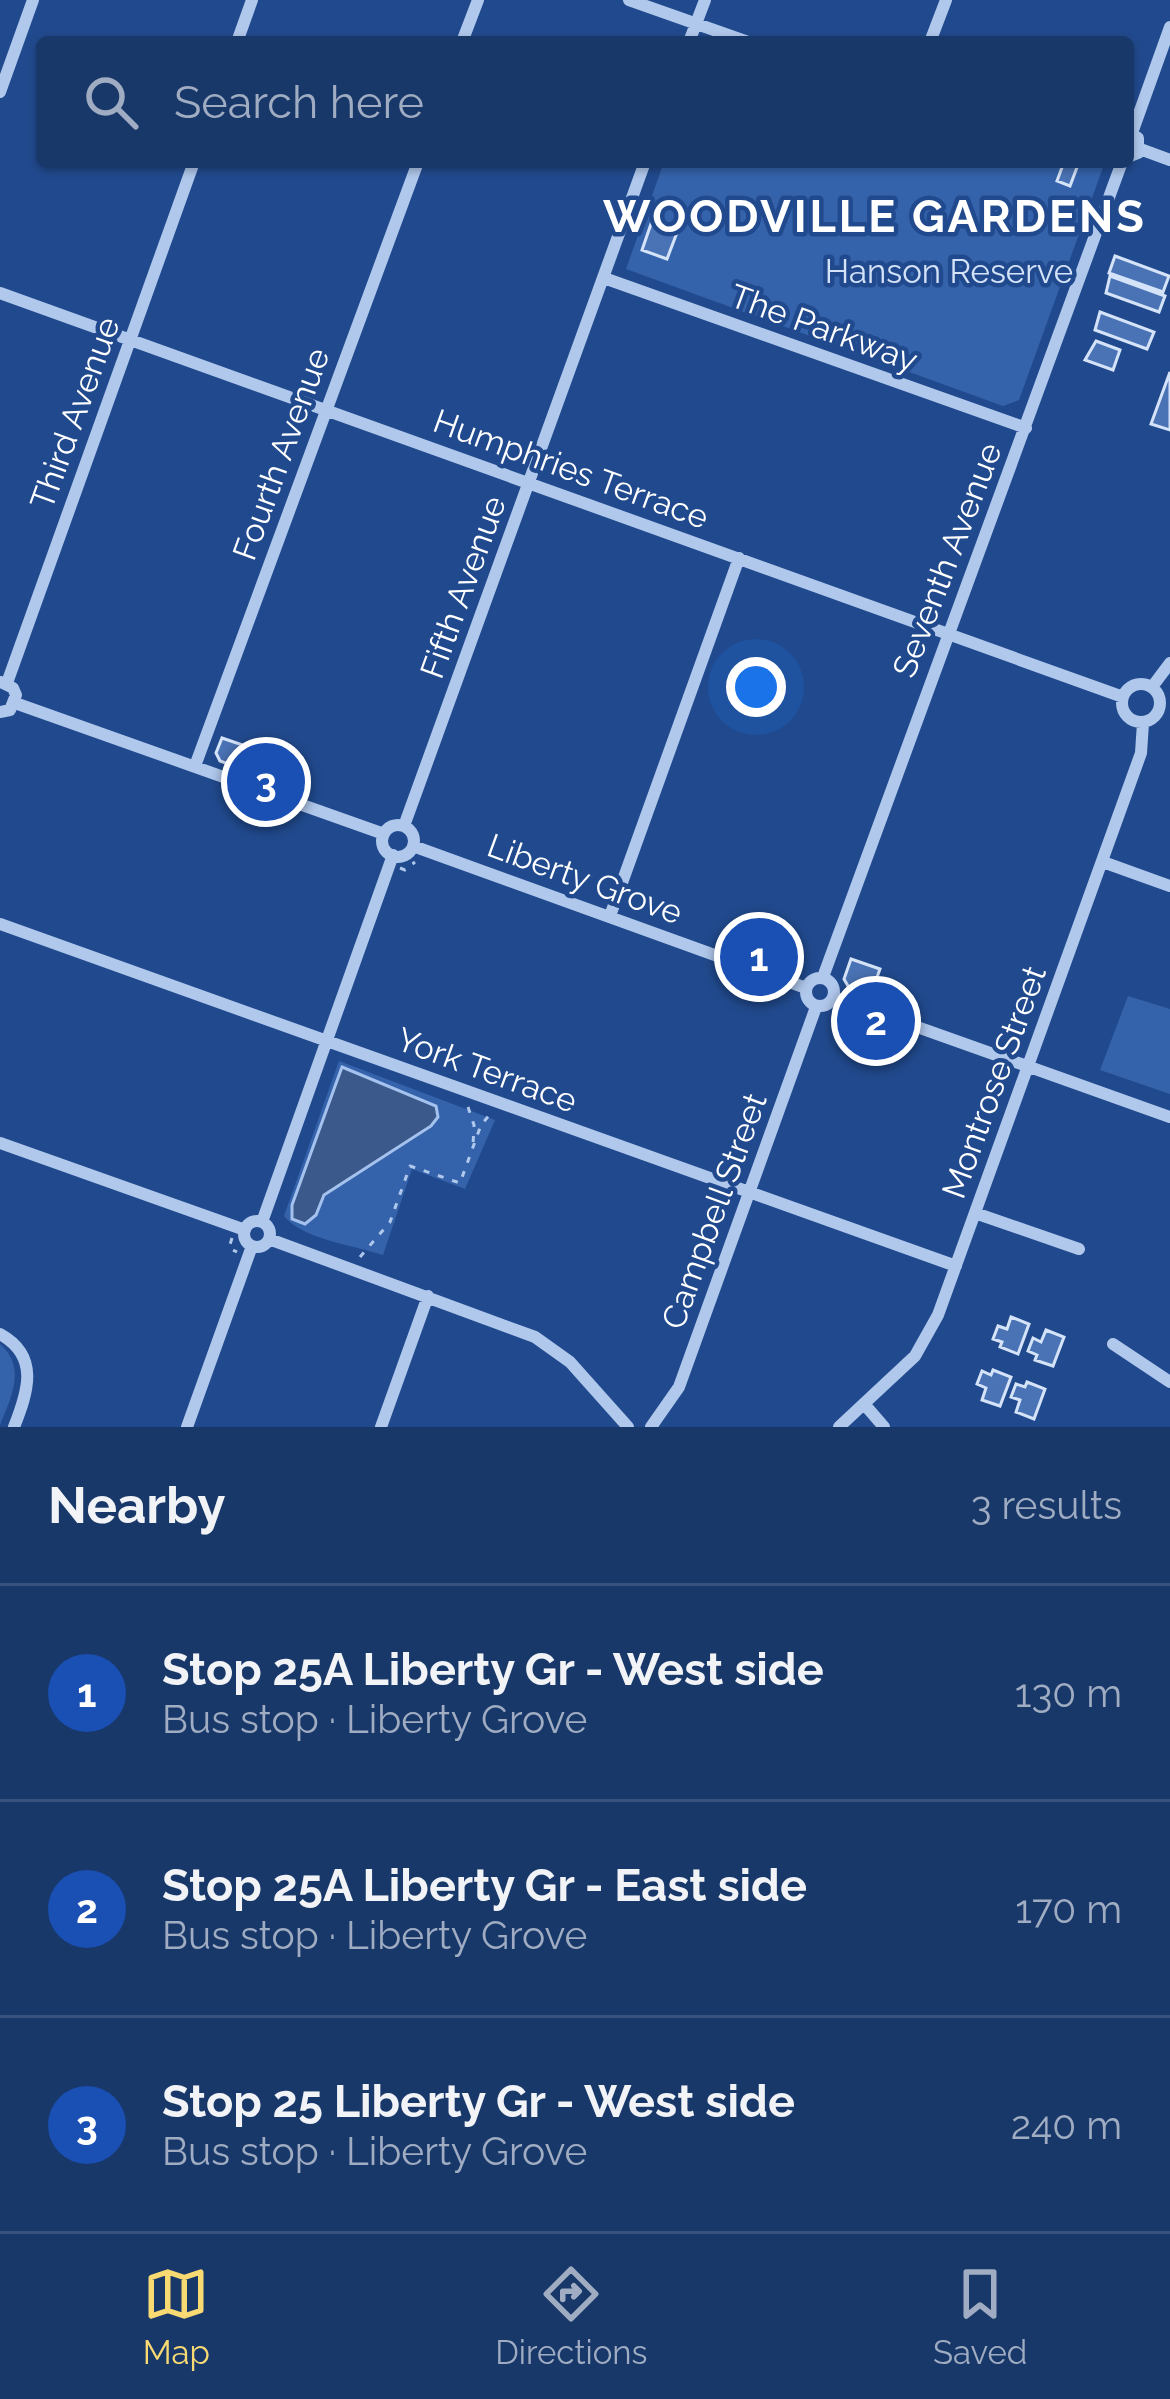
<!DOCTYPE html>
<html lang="en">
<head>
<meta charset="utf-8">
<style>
	body { margin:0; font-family:Raleway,sans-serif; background:#264372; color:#f1f3f6 }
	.you { position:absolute; left:756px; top:687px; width:42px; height:42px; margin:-30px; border:9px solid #fff; border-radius:50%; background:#1a73e8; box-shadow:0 0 0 18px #1a73e833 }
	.badge { display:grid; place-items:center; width:78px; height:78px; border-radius:50%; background:#f8d972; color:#fff; font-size:39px; font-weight:700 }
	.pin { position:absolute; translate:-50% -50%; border:6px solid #fff; box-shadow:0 3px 12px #0006 }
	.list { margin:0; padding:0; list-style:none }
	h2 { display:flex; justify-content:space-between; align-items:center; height:156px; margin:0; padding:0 48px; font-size:51px }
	h2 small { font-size:39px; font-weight:400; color:#9facc1 }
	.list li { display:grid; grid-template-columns:78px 1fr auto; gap:36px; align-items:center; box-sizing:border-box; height:216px; padding:0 48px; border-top:3px solid #37527e }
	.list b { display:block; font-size:45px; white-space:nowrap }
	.list p { margin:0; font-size:39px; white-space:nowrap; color:#9facc1 }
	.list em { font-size:39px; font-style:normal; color:#9facc1 }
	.icon { flex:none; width:66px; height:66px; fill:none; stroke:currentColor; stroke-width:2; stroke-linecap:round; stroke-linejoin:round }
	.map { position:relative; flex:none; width:1170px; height:1427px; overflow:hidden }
	.search { position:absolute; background:#19386a; box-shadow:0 3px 9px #0004; left:36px; right:36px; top:36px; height:132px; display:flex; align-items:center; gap:30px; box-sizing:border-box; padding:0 42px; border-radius:12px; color:#9facc1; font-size:45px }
	.sheet { height:804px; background:#19386a }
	nav { display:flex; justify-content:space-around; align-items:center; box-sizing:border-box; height:168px; border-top:3px solid #37527e; background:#19386a; font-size:33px; color:#9facc1 }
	nav a { display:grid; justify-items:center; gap:6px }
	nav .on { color:#f8d972 }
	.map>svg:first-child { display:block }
</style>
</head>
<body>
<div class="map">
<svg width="1170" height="1427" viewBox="0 0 1170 1427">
	<rect width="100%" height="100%" fill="#214a8e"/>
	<path fill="#3563ab" d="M664,162H1105L1019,400L1003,406L626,269Z
		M1128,996L1170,1009V1094L1100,1070Z
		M339,1061L495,1120L465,1189L412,1169L383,1255C353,1245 304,1240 284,1216Z
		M0,1344C27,1368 11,1397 0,1425Z"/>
	<path fill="#3b598a" stroke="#a4c2ed" stroke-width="3" d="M342,1067L436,1106L438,1117L431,1126L324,1195L316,1215L305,1224L292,1219V1205Z"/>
	<path fill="#4a73b5" stroke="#d5e3f9" stroke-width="3" d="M1064,162H1079L1070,186L1057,181Z
		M652,221L678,230L667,259L642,250Z
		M1115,256L1169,276L1163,292L1109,273Z
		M1110,276L1165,296L1159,312L1106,293Z
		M1100,312L1154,332L1147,349L1095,330Z
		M1096,341L1120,350L1113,370L1085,360Z
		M1170,372V430L1151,424Z
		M222,738L257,750L249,771L220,761L216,753Z
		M851,959L880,969L871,994L848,986L844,979Z
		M1011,1317L1029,1324L1018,1354L1000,1347L1002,1342L993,1339L998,1326L1007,1329Z
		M1046,1330L1064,1337L1053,1366L1035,1360L1037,1355L1028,1351L1033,1338L1041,1342Z
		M993,1370L1011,1377L1000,1406L982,1400L986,1388L977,1384L982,1371L991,1375Z
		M1027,1382L1045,1389L1034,1419L1016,1412L1020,1400L1011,1397L1016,1384L1025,1387Z"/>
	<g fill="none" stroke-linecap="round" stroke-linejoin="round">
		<path stroke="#b0c8ec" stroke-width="3" stroke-dasharray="6 9" stroke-linecap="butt" d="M400,868L405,870L415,862
			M468,1107L474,1125L473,1145
			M232,1238L229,1248L237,1252
			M360,1257L390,1222L410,1166L460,1183L481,1125L491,1113"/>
		<path stroke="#b0c8ec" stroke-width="12" d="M629,0L748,42
			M237,42L252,0
			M462,42L478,0
			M689,42L705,0
			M930,42L946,0
			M0,92L33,0
			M1132,133L1170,27
			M1140,149L1170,160
			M1128,157L1138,153V138L1129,132
			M604,278L1026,428
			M0,293L1123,697
			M7,683L194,162
			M1122 703a19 19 0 1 1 38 0a19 19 0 1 1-38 0Z
			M1152,687L1170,663
			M15,703L384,834
			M0,712L10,710L16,695L13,688L1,682
			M195,766L418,162
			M382 841a16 16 0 1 1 32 0a16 16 0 1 1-32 0Z
			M404,826L645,162
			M413,846L806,988
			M1103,862L1170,886
			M610,916L739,558
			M0,924L956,1266
			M823,977L1122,162
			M806 992a14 14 0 1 1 28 0a14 14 0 1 1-28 0Z
			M833,997L1170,1117
			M0,1143L245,1230
			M975,1213L1079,1249
			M244 1234a13 13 0 1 1 26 0a13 13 0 1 1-26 0Z
			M262,1222L393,855
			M269,1239L535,1337L570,1362L628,1427
			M0,1334C40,1356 28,1392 14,1427
			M1113,1344L1170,1382
			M865,1405L884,1427
			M187,1427L252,1246
			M381,1427L428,1296
			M651,1427L679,1387L816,1007
			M839,1427L915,1356L938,1315L1141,753L1143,723"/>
	</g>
	<g text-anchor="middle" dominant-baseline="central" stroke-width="9" stroke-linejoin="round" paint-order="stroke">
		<g font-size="33" fill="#d5e3f9" stroke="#214a8e">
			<text x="949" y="271">Hanson Reserve</text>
		</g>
		<g font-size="33" fill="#fff" stroke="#214a8e">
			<text transform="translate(824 328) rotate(20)">The Parkway</text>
			<text transform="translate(75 413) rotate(-70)">Third Avenue</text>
			<text transform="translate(281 454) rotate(-70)">Fourth Avenue</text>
			<text transform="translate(571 469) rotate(20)">Humphries Terrace</text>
			<text transform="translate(947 560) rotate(-69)">Seventh Avenue</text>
			<text transform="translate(463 587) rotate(-70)">Fifth Avenue</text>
			<text transform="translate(585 879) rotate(20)">Liberty Grove</text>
			<text transform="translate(487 1070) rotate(20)">York Terrace</text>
			<text transform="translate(994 1082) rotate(-70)">Montrose Street</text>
			<text transform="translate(714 1211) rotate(-70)">Campbell Street</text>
		</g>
		<g font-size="45" font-weight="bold" letter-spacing="3" fill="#fff" stroke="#214a8e">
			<text x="875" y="216">WOODVILLE GARDENS</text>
		</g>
	</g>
</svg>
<div class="you"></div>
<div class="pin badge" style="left:759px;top:957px;background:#1a4fb4">1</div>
<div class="pin badge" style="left:876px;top:1021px;background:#1a4fb4">2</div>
<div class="pin badge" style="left:266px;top:782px;background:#1a4fb4">3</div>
<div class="search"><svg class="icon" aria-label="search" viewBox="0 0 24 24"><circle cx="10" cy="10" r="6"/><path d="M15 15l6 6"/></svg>Search here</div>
</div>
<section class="sheet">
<h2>Nearby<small>3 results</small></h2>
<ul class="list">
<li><span class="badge" style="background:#1a4fb4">1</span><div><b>Stop 25A Liberty Gr - West side</b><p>Bus stop · Liberty Grove</p></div><em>130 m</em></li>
<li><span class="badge" style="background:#1a4fb4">2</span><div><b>Stop 25A Liberty Gr - East side</b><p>Bus stop · Liberty Grove</p></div><em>170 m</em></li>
<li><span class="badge" style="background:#1a4fb4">3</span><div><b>Stop 25 Liberty Gr - West side</b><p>Bus stop · Liberty Grove</p></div><em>240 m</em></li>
</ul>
</section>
<nav>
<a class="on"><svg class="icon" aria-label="map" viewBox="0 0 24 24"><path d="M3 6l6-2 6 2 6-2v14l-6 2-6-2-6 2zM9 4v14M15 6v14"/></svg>Map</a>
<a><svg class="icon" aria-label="directions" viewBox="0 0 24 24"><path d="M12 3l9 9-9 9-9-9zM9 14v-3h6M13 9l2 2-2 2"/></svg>Directions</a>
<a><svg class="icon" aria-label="saved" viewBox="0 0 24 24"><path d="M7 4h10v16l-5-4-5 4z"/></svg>Saved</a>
</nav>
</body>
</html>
